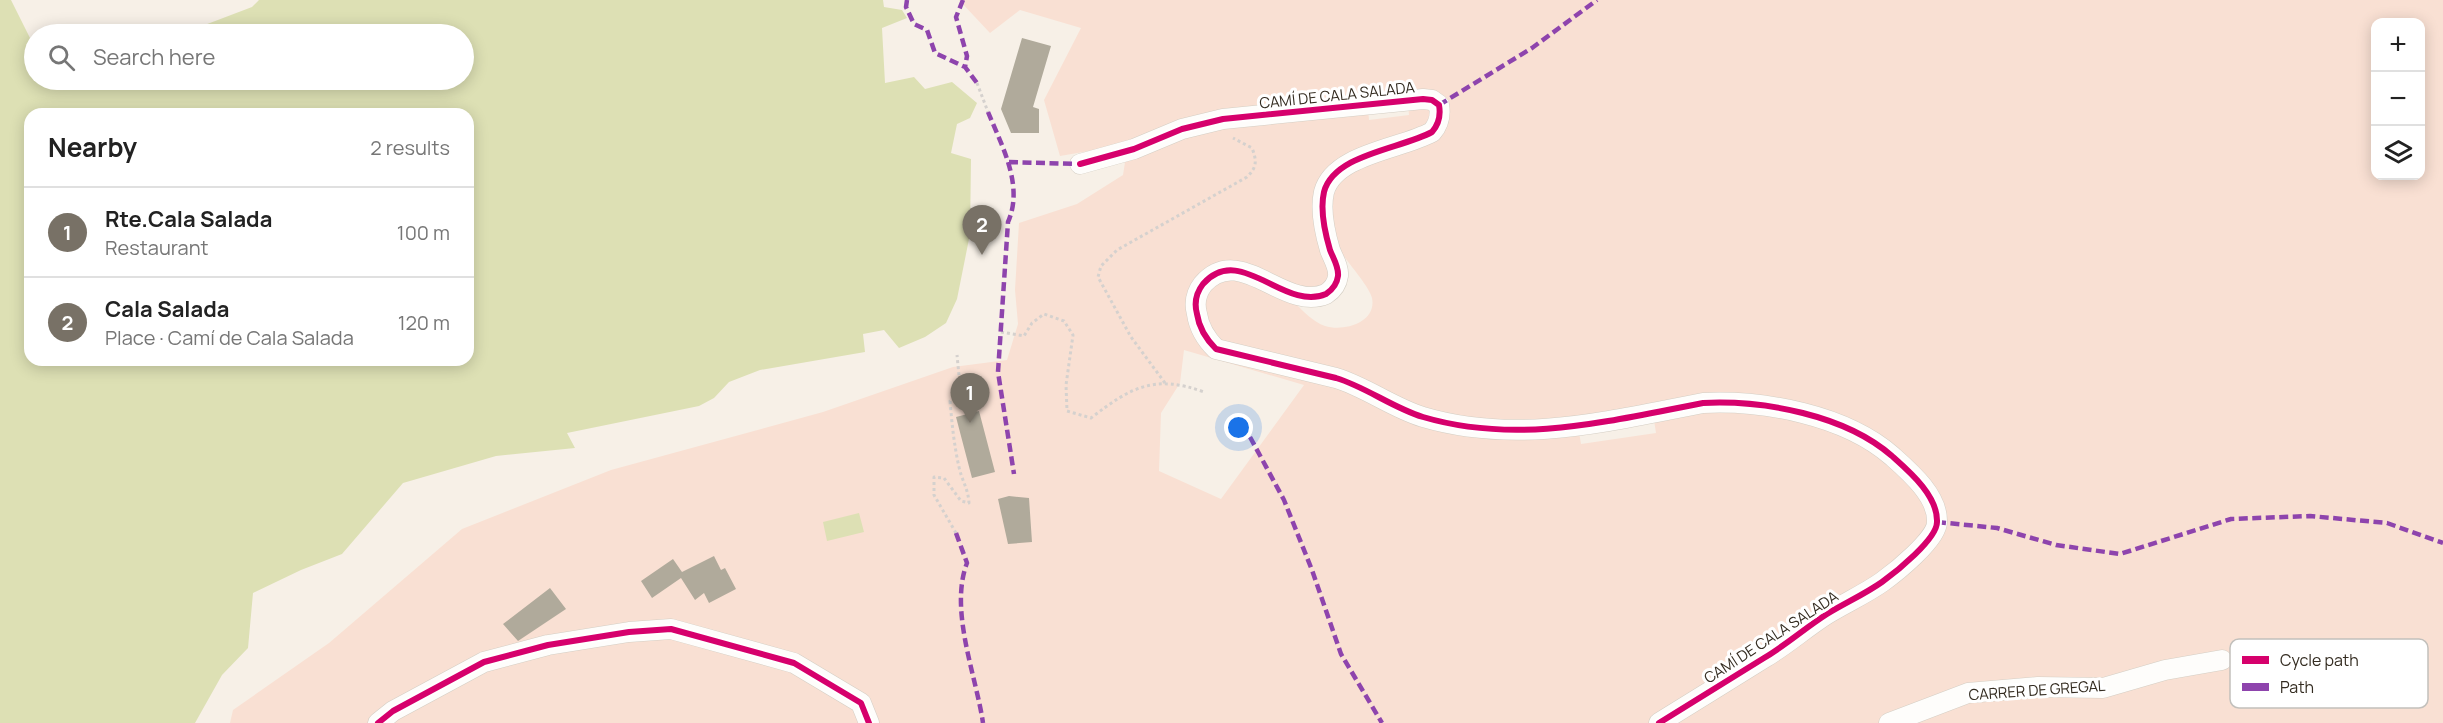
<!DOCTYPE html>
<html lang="en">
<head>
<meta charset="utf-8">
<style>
	body { margin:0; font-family:Manrope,sans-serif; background:#f6f6f6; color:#222 }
	.controls { position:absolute; right:18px; top:18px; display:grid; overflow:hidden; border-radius:12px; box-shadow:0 3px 15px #0003 }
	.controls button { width:54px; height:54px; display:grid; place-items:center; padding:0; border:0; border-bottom:2px solid #e0e0e0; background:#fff; color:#222; font:30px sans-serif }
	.you { position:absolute; left:1239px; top:428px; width:21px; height:21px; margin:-15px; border:4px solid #fff; border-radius:50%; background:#1a73e8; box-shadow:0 0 0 9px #1a73e833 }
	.badge { display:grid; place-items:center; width:39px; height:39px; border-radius:50%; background:#787166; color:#fff; font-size:20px; font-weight:700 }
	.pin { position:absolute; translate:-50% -50px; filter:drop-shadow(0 2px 3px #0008) }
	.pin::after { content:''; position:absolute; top:32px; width:21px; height:18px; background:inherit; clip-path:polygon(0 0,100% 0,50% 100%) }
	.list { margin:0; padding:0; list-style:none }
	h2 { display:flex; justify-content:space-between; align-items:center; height:78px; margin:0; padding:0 24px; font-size:26px }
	h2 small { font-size:20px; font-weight:400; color:#767676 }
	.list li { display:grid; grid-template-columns:39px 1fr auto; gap:18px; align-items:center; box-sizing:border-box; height:90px; padding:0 24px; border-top:2px solid #e0e0e0 }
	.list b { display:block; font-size:22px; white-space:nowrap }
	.list p { margin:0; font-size:20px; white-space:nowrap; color:#767676 }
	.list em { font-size:20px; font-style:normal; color:#767676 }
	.icon { flex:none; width:33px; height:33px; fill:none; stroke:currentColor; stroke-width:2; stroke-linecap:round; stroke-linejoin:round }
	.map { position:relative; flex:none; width:2443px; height:723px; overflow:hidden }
	.search { position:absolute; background:#fff; box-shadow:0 3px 15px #0003; left:24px; top:24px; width:450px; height:66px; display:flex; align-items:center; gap:15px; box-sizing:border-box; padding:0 21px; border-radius:33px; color:#767676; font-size:22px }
	.panel { position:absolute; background:#fff; box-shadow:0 3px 15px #0003; left:24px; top:108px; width:450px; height:258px; border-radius:18px }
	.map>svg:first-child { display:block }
</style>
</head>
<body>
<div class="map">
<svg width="2443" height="723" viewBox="0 0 2443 723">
	<rect width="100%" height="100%" fill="#f7f0e7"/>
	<path fill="#f9e0d3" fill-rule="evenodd" d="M959,0H2443V723H230L233,710L329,643L462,529L611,470L823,412L953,367L1007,360L1018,324L1015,290L1019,223L1077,204L1123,175L1126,156L1112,147L1060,156L1044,100L1081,28L1020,10L990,33ZM2376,22H2420V176H2376ZM1408,104L1409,115L1369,120L1368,108ZM1343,255C1350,265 1370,288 1372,298C1377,323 1343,332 1325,326C1313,322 1303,311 1295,303L1343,277ZM1184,350L1304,385L1221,499L1159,471L1161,413L1180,383ZM1654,420L1656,433L1581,444L1579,432Z"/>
	<path fill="#dde0b4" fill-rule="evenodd" d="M0,0H11L34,46V80H51L54,83L64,80H464V34H181L252,7L259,0H883L884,7L902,10L907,18L882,28L885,83L914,77L925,89L952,82L977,103L970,118L957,124L951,153L971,159L970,234L957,299L946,323L925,337L899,348L884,330L863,334L865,352L760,370L729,382L714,398L699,406L567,433L575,448L496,456L403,483L342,554L301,570L253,593L248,648L222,675L195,723H0ZM30,114H468V360H30Z
		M859,513L864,532L827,541L823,522Z"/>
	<path fill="#b0aa9b" d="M1022,38L1051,46L1033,107L1039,109V133H1011L1001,109Z
		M979,411L995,472L972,478L956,417Z
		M1009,496L1029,498L1032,542L1008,544L998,499Z
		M714,556L721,570L725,568L736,589L709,603L704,593L695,600L681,578L652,598L641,581L673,559L682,572Z
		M550,588L566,609L518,641L503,624Z"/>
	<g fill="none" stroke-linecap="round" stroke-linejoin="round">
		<g stroke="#d4cec4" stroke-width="21">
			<path id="street" d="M1080,164L1134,149L1182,129L1223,119L1423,99L1432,100L1439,105C1441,116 1439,124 1432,132C1401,149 1334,154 1324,192C1320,209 1325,233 1330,250C1333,258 1339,267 1338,276C1337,284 1332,290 1326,294C1284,312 1240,242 1203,284C1196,293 1194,303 1197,314C1199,328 1206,339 1216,349L1336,378C1366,387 1393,408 1423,417C1518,445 1608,421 1703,403C1764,400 1845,415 1892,456C1910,472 1938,496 1937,522C1937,539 1896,572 1882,582C1865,594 1845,603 1827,614C1805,628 1786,645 1764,658C1729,680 1694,701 1659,723
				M378,723L393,711L484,662L548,645L629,632L671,629L794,663L861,703L869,723
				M1889,723L1968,693L2038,687L2103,688L2165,670L2222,660"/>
		</g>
		<path stroke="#d5d1ce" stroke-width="3" stroke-dasharray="3 3" stroke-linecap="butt" d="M977,83L988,112
			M1001,332L1024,336L1032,323L1044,314L1064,321L1073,335L1066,385L1067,411L1091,418C1131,387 1155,374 1204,392
			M1165,383L1131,337L1098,277L1101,266L1117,250L1247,177C1257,167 1257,161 1252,148L1233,138
			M956,533L934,495V477L944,478L961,501L969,503C968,488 962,481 959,467C954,445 952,424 950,401L961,396L957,355"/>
		<use href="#street" stroke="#fefdfb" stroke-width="20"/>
		<path stroke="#8e44ad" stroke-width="4.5" stroke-dasharray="9 4.5" stroke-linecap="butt" d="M907,0L906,7L914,24L927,30L935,53L965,67L977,83
			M963,0L956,17L967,56L965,67
			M1439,105L1532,48L1597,0
			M988,112C1002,146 1024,186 1008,222L998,372L1014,474
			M1009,162L1080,164
			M1250,437L1284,500L1312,570L1341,654L1382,723
			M1937,522L1997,528L2056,545L2120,554L2231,519L2310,516L2387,523L2443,543
			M956,533L967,563C949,610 976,675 983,723"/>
		<g stroke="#fff" stroke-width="10">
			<path id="cycleway" d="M1080,164L1134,149L1182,129L1223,119L1423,99L1432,100L1439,105C1441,116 1439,124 1432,132C1401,149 1334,154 1324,192C1320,209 1325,233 1330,250C1333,258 1339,267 1338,276C1337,284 1332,290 1326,294C1284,312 1240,242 1203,284C1196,293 1194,303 1197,314C1199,328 1206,339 1216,349L1336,378C1366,387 1393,408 1423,417C1518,445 1608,421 1703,403C1764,400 1845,415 1892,456C1910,472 1938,496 1937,522C1937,539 1896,572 1882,582C1865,594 1845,603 1827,614C1805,628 1786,645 1764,658C1729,680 1694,701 1659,723
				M378,723L393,711L484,662L548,645L629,632L671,629L794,663L861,703L869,723"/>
		</g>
		<use href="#cycleway" stroke="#d6006c" stroke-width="6"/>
	</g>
	<g text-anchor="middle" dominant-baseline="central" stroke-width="6" stroke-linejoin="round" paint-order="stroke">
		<g font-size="15" fill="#342c21" stroke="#fff">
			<text transform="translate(1337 95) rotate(-6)">CAMÍ DE CALA SALADA</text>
			<text transform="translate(1771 637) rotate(-33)">CAMÍ DE CALA SALADA</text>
			<text transform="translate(2037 690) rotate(-4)">CARRER DE GREGAL</text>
		</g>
	</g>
	<rect x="2230" y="639" width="198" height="69" rx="9" fill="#fff" stroke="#c2c0bc" stroke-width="1.5"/>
	<rect x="2242" y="656" width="27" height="8" fill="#d6006c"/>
	<rect x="2242" y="683" width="27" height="8" fill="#8e44ad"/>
	<g font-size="16" fill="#342c21">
		<text x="2280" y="666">Cycle path</text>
		<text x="2280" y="693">Path</text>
	</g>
</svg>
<div class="controls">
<button>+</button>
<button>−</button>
<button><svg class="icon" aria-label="layers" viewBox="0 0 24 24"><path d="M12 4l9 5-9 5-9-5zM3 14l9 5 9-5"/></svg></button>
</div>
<div class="you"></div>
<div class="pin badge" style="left:970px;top:423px">1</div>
<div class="pin badge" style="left:982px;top:255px">2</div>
<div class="search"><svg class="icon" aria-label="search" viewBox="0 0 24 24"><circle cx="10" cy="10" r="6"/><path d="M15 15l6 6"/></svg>Search here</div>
<section class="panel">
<h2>Nearby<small>2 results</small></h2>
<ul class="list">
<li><span class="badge">1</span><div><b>Rte.Cala Salada</b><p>Restaurant</p></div><em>100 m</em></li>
<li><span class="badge">2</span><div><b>Cala Salada</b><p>Place · Camí de Cala Salada</p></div><em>120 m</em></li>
</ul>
</section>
</div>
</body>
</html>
